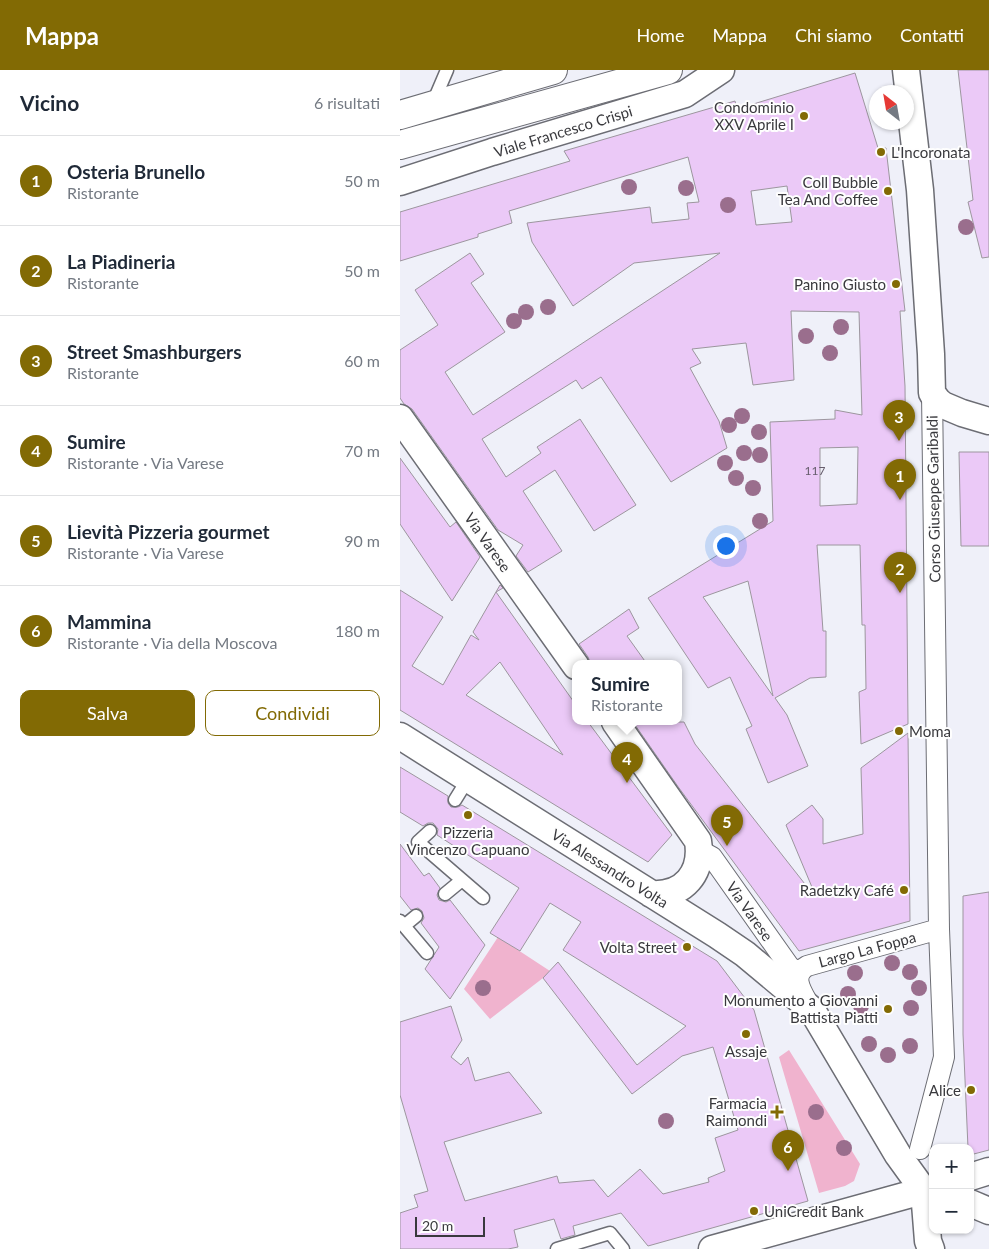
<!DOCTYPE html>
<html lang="it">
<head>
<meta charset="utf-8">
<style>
	body { margin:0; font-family:Lato,sans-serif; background:#f2f2f3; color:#1f2937 }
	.controls { position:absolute; right:15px; bottom:15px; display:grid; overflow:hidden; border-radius:10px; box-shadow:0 1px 4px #0004 }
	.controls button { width:45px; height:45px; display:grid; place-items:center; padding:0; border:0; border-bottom:1px solid #e0e1e3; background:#fff; color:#1f2937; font:25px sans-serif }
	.compass { position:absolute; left:469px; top:15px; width:45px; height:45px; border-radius:50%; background:#fff; box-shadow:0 1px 4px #0004; rotate:329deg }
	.scale { position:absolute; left:15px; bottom:12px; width:70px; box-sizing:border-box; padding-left:5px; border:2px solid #39393d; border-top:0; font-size:14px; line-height:18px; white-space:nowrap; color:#39393d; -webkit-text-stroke:4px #fefefe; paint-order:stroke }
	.you { position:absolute; left:325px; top:475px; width:18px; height:18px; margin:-12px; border:4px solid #fff; border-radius:50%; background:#1a73e8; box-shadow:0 0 0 8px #1a73e833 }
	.badge { display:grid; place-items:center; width:32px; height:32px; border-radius:50%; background:#826a04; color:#fff; font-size:16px; font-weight:700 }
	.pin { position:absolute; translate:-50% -41px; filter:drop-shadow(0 1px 2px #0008) }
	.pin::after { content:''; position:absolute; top:26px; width:18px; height:15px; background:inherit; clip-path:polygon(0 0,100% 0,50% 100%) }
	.popup { position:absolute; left:172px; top:590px; width:110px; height:65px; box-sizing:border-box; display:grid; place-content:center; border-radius:10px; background:#fff; filter:drop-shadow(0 1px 4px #0005); font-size:16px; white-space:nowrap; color:#747a83 }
	.popup b { font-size:19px; color:#1f2937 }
	.popup::after { content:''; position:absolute; left:50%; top:100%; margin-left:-10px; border:10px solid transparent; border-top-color:#fff }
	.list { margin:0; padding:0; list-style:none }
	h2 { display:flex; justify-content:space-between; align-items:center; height:65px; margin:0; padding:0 20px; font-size:21px }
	h2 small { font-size:16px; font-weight:400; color:#747a83 }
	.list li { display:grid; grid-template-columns:32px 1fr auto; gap:15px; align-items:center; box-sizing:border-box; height:90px; padding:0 20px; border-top:1px solid #e0e1e3 }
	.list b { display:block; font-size:19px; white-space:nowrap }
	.list p { margin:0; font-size:16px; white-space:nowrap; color:#747a83 }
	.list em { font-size:16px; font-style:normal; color:#747a83 }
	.actions { display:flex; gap:10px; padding:15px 20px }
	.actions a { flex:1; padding:11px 0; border:1px solid #826a04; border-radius:10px; text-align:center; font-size:18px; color:#826a04 }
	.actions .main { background:#826a04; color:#fff }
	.map { position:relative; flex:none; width:589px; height:1179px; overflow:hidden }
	header { display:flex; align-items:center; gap:30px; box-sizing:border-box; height:70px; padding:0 25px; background:#826a04; color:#fff }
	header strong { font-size:24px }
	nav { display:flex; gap:28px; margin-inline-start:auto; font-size:18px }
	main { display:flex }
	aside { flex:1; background:#fff }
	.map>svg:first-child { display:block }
</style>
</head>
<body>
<header>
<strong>Mappa</strong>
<nav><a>Home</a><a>Mappa</a><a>Chi siamo</a><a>Contatti</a></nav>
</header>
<main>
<aside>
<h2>Vicino<small>6 risultati</small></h2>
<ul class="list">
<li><span class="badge">1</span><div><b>Osteria Brunello</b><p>Ristorante</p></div><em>50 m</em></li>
<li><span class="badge">2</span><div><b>La Piadineria</b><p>Ristorante</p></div><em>50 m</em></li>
<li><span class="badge">3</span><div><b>Street Smashburgers</b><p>Ristorante</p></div><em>60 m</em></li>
<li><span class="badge">4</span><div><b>Sumire</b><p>Ristorante · Via Varese</p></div><em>70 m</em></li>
<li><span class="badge">5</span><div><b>Lievità Pizzeria gourmet</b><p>Ristorante · Via Varese</p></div><em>90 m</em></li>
<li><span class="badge">6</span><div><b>Mammina</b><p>Ristorante · Via della Moscova</p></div><em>180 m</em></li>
</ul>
<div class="actions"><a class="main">Salva</a><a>Condividi</a></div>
</aside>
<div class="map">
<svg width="589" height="1179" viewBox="0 0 589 1179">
	<rect width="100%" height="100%" fill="#eff0f9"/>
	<path fill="#f0b3ce" d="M98,867L150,901L143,908L90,949L64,919Z
		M389,980L460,1094L454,1111L445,1116L419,1123L379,987Z"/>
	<path fill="#ebc9f7" stroke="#9c969e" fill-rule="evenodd" d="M558,0H589V187L582,188L568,132L573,130Z
		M455,3L478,78H486L505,241H500L505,316L508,654L461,674L459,622L466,619L465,555H462L460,475H417L423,561H426V607L410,608L375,628L387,645L408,696L368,713L346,659L352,656L330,607L308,618L248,528L373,451L370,352L435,349V340L462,345L459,242L391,241L394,310L353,315L346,273L292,279L301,293L290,298L319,351L327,378L271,412L201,307L182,319L176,310L82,369L106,407L141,383L137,377L180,349L236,435L194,461L155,400L123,421L162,481L128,502L116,486L123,475L98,460L12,339L4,334L0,328V280L38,255L15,220L70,183L84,204L71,213L105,262L45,302L73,345L320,183L234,193L173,236L132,172L127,153L250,137L252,153L289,149L287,133L299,132L288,87L109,141L112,153L78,164V167L0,191V142L170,91L164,81L335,31L337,39ZM387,116L392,152L356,155L351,121ZM458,377L457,434L420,436V378ZM348,511L373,626L303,527Z
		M559,382H589V476H561Z
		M0,388L50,457L56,452L80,487L52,531L0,454Z
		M100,515L103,518L96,522L176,635V652H188L272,765L248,792L0,640V520L43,547L12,596L43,615L71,565L79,570L73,562ZM100,592L163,685L66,625Z
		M229,539L239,558L227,566L247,594H191L188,587L179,574Z
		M233,652H284L295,674L412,823L414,822L386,755L412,735L423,749V774L463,764L461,698L508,663L510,851L399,881L279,718Z
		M0,697L48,726V733L51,737H58L62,735L317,891L354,940L408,1131L248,1176L221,1143L173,1156L175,1165L161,1169L154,1149L114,1160L118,1177L108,1179H0V1143L18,1137L14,1125L28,1121L0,1025V952L51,936L62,970L51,987L61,995L68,987L75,1011L109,1002L142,1043L44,1072L65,1131L157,1106L159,1113L194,1110L208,1127L240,1099L263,1124L309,1112L308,1108L325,1101L315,1068L338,1060L313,977L282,986L232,1024L143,908L158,892L237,995L286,956L163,880L181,852L150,833L120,881L90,863L119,818L37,765L38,759L33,753H28L23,756L0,742Z
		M0,774L24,806L29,803L40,818L37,825L39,830L46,832L50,830L85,875L50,929L25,899L39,877L21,853L24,848L22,841L18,838L11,840L0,826Z
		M589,822V1080L570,1085V1078H568L563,964V826Z"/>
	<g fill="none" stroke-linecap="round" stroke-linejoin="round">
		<g stroke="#6c6d74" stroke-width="15">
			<path id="service" d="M32,35L47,0
				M55,730L68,709
				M30,761L18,772L83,828
				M45,824L62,810
				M0,851L27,883
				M4,856L16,846
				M157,1179L210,1163L223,1179"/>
		</g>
		<g stroke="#6c6d74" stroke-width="22">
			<path id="pedestrian" d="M299,780L312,787L389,896L399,904
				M409,935C402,922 390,906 407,896L539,859
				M520,1079L544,987L539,859L532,323"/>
		</g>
		<g stroke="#6c6d74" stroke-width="29">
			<path id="minor" d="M506,0L520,120L531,284L532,323L538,331L543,335L562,343L589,351
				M0,112L92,82L285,24L321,0
				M0,348L176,596
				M215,652L298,771C303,803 284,826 251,824
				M0,666L317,865L345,884L412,940L498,1085L524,1121
				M570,1107L589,1101
				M524,1121L528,1171L531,1179
				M570,1133L589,1141
				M312,1179L533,1118"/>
		</g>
		<g stroke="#6c6d74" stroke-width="30">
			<path id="secondary" d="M0,45L153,0
				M0,75L268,0"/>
		</g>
		<use href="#service" stroke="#fff" stroke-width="12"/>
		<use href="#pedestrian" stroke="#fff" stroke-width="20"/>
		<use href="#minor" stroke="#fff" stroke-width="26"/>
		<use href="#secondary" stroke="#fff" stroke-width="28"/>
	</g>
	<g fill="#9a6e8d">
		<circle cx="229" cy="117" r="8"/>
		<circle cx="286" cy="118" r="8"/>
		<circle cx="328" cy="135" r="8"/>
		<circle cx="566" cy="157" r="8"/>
		<circle cx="148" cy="237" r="8"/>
		<circle cx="126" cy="242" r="8"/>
		<circle cx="114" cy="251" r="8"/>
		<circle cx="441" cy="257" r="8"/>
		<circle cx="406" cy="266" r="8"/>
		<circle cx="430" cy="283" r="8"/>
		<circle cx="342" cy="346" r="8"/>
		<circle cx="329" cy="355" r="8"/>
		<circle cx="359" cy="362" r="8"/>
		<circle cx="344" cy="383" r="8"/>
		<circle cx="360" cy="385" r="8"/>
		<circle cx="325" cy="393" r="8"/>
		<circle cx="336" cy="408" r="8"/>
		<circle cx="353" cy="418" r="8"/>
		<circle cx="360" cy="451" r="8"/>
		<circle cx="492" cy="893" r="8"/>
		<circle cx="510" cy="902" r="8"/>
		<circle cx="455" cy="903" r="8"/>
		<circle cx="83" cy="918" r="8"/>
		<circle cx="519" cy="918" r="8"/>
		<circle cx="448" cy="924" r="8"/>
		<circle cx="461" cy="936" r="8"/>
		<circle cx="511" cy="938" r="8"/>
		<circle cx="469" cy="974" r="8"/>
		<circle cx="510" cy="976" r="8"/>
		<circle cx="488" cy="985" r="8"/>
		<circle cx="416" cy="1042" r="8"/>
		<circle cx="266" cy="1051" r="8"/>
		<circle cx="444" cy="1078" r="8"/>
	</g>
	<g fill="#826a04" stroke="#fefefe" stroke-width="2">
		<circle cx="404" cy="46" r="5"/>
		<circle cx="481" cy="82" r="5"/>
		<circle cx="488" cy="121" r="5"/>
		<circle cx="496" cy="214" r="5"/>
		<circle cx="499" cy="661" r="5"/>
		<circle cx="68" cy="745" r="5"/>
		<circle cx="504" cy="820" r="5"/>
		<circle cx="287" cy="877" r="5"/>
		<circle cx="488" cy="939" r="5"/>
		<circle cx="346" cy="964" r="5"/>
		<circle cx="571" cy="1020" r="5"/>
		<path d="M374.5 1034.5h5v5h5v5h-5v5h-5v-5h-5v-5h5z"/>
		<circle cx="354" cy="1141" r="5"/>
	</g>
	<g text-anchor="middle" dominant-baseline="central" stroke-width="4" stroke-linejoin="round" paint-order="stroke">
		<g font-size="12" fill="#665d6c">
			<text x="415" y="400">117</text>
		</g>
		<g font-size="15" fill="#39393d" stroke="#fefefe" text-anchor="end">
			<text x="394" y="37">Condominio<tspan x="394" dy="17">XXV Aprile I</tspan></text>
			<text x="491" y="82" text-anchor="start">L'Incoronata</text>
			<text x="478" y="112">Coll Bubble<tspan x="478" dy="17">Tea And Coffee</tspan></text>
			<text x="486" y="214">Panino Giusto</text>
			<text x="509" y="661" text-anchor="start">Moma</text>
			<text x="68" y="762" text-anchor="middle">Pizzeria<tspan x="68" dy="17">Vincenzo Capuano</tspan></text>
			<text x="494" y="820">Radetzky Café</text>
			<text x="277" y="877">Volta Street</text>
			<text x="478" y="930">Monumento a Giovanni<tspan x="478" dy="17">Battista Piatti</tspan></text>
			<text x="346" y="981" text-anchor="middle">Assaje</text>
			<text x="561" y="1020">Alice</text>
			<text x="367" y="1033">Farmacia<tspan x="367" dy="17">Raimondi</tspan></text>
			<text x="364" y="1141" text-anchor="start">UniCredit Bank</text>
		</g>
		<g font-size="15" fill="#39393d" stroke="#fefefe">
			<text transform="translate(163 61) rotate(-17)">Viale Francesco Crispi</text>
			<text transform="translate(533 429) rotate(-91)">Corso Giuseppe Garibaldi</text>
			<text transform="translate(88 472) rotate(55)">Via Varese</text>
			<text transform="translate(210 798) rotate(32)">Via Alessandro Volta</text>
			<text transform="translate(350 841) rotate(55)">Via Varese</text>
			<text transform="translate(467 879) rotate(-15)">Largo La Foppa</text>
		</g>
	</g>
</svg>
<div class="controls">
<button>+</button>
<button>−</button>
</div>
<svg class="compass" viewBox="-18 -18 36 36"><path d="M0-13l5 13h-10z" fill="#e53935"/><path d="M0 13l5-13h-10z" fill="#747a83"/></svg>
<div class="scale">20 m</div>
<div class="you"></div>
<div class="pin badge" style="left:500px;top:430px">1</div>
<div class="pin badge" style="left:500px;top:523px">2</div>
<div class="pin badge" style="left:499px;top:371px">3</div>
<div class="pin badge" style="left:227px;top:713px">4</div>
<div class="popup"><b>Sumire</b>Ristorante</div>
<div class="pin badge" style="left:327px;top:776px">5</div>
<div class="pin badge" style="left:388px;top:1101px">6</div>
</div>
</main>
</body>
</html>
